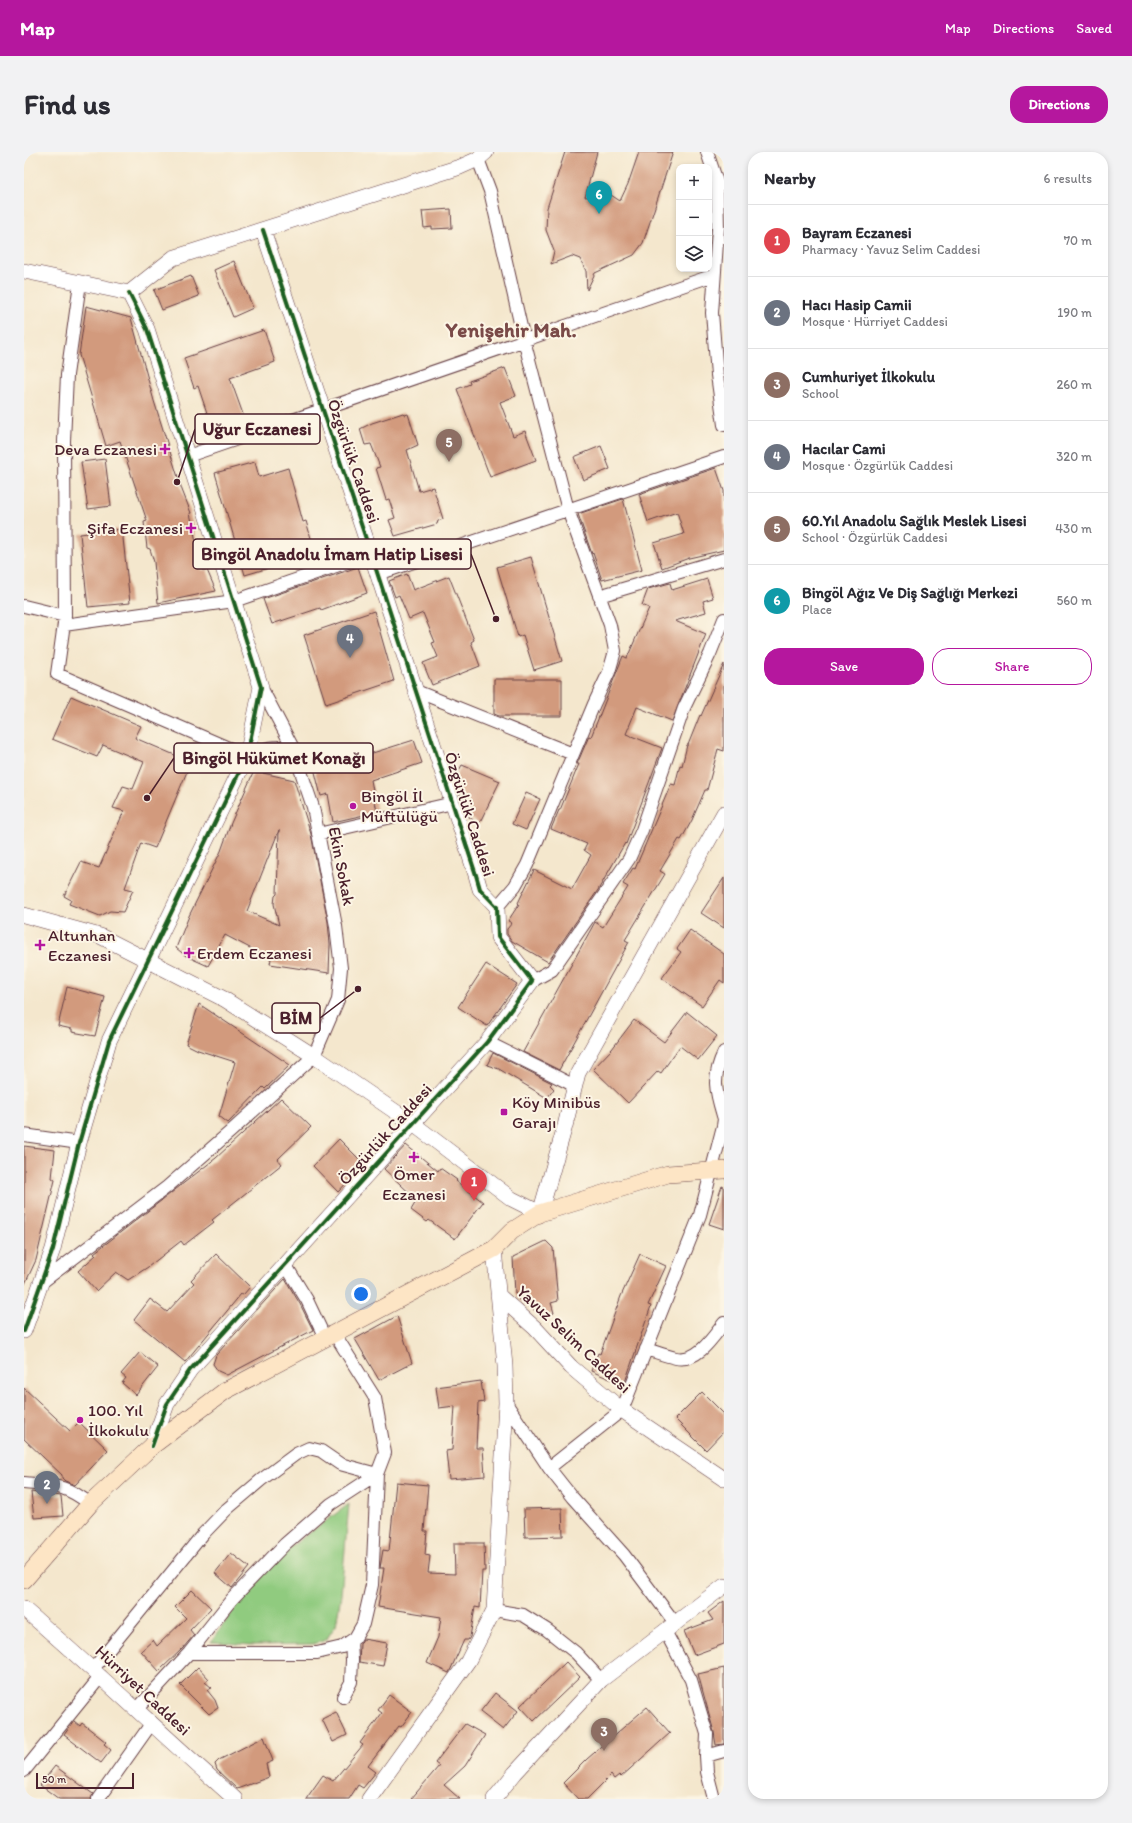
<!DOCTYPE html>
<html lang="en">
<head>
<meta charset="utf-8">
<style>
	body { margin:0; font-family:Itim,sans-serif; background:#f2f2f3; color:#2b2b33 }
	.controls { position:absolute; right:12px; top:12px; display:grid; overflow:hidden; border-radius:8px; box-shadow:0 2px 6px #0003 }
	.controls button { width:36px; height:36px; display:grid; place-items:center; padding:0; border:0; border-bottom:1px solid #e1e1e2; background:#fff; color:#2b2b33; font:20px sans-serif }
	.scale { position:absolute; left:12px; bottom:10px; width:98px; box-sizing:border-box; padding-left:4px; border:2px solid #4a1f2b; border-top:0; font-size:11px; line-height:14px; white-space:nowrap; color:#4a1f2b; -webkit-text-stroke:3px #fcf5e5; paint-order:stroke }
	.you { position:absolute; left:337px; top:1142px; width:14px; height:14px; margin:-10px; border:3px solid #fff; border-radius:50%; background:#1a73e8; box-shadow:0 0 0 6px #1a73e833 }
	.badge { display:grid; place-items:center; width:26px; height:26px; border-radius:50%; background:#b5179e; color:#fff; font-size:13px; font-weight:700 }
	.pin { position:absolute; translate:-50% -33px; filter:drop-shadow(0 1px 2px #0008) }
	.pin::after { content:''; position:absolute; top:21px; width:14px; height:12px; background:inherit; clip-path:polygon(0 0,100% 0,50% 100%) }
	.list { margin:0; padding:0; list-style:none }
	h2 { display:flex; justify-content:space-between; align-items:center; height:52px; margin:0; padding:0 16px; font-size:17px }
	h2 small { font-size:13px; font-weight:400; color:#7c7c81 }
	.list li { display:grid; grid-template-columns:26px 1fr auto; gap:12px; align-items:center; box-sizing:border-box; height:72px; padding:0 16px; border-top:1px solid #e1e1e2 }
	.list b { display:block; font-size:15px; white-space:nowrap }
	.list p { margin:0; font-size:13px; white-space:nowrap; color:#7c7c81 }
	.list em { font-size:13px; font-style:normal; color:#7c7c81 }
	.actions { display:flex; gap:8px; padding:12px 16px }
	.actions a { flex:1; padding:9px 0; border:1px solid #b5179e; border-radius:16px; text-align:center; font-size:14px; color:#b5179e }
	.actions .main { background:#b5179e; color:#fff }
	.icon { flex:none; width:22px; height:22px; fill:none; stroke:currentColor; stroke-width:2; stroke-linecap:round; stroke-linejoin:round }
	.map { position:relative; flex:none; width:700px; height:1647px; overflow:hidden; border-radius:16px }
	header { display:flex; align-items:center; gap:24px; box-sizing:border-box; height:56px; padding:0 20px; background:#b5179e; color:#fff }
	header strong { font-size:19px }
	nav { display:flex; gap:22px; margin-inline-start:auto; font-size:14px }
	.intro { display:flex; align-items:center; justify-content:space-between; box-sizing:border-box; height:96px; padding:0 24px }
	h1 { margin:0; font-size:28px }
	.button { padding:10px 18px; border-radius:16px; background:#b5179e; color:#fff; font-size:14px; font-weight:700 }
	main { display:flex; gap:24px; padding:0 24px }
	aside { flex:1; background:#fff; border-radius:16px; box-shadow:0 2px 6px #0003 }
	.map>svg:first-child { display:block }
</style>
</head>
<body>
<header>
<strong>Map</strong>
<nav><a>Map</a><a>Directions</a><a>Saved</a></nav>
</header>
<div class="intro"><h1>Find us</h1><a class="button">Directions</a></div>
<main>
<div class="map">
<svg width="700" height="1647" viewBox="0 0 700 1647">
	<rect width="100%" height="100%" fill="#fcf5e5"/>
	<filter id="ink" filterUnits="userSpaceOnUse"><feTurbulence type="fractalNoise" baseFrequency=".025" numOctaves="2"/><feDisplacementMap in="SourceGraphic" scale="8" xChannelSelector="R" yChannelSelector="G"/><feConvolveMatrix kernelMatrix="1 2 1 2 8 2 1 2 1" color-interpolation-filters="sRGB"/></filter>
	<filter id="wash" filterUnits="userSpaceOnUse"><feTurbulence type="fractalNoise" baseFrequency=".012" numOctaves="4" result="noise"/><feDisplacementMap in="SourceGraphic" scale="16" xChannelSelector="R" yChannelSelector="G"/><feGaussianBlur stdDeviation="0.9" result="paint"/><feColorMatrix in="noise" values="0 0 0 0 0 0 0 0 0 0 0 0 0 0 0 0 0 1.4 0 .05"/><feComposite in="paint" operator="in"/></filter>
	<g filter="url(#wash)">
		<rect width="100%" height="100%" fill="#f4e7cd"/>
		<path fill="#90cb7f" stroke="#6d7555" d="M325,1352L317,1443L312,1473L302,1488L289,1492L228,1493L187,1490L228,1432L268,1394Z"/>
		<g id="blocks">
			<path fill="#d29a7d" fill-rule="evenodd" d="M541,0H573L561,45L587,43L596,49L604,32L615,0H649L619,91L610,103L571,121L563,138L562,119L556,107L548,104L527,112L530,99L522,78L523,56Z
				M427,57L428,76L408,77V75L400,76L398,59Z
				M210,109L229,156L209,165L190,118Z
				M167,124L175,144L138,158L130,138Z
				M62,154L107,166L130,249L158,338L167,361H166L178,418H183L192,439L134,451L130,410L126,397L123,396L120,370L123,369L96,289L82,294L55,203Z
				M240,178L251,210L206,226L220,265L188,276L174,234L170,236L160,206Z
				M481,216L492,244L476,250L489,284L501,279L512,308L466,325L433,237L446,232L445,229Z
				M379,261L381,263L384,262L394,293L383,298L395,339L409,335L419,367L414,369L413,372L371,384L365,368L371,366L365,347L362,348L352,316L356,315L347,292L341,293L336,277L348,271Z
				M577,294L586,317L559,328L550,305Z
				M81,307L87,354L64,357L57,310Z
				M231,310L235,325L264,316L279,370L282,369L291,400L254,410L255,413L221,423L191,321Z
				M692,316L700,339V398L665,406L638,416L630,391L660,382L653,360L624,370L615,342Z
				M599,347L618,418L578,428L569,401L568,402L554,362Z
				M98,377L106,451L64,455L56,382Z
				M507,405L538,509L510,518L499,483L494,485L473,415Z
				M334,415L343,441L297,458L296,456L248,472L239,447Z
				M383,422L389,438L425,424L450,488L447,490L456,514L408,533L399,511L414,505L408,491L411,490L399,461L385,467L375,443L371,445L365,429Z
				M683,427L689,446L679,449L682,460L651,469L682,482L648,569L613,555L602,582L638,596L602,692L601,691L574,738L524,810L488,789L483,782V777L488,771L484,769L495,752L494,751L510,718L548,737L567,703L560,698L563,692L527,677L535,658H536L555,612H553L565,584L567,585L599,504L603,506L625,456L618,453L624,437L646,431L648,438Z
				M350,459L370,529L302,552L280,483Z
				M700,512V599L694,597L683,638H681L668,668L657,688L655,687L636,719L641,722L601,788L605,790L535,918L499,900L571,770L579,775L604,735L599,732L609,716L611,717L647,632L651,633L656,613L658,614L663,593H664L676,563L677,564Z
				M470,527H538V564H475L470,562Z
				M47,544L117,574L111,586L167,610L131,696L117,691L101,736L109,738L99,760L86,759L76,764L45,752L47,748L40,744L57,710L75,716L100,659L89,656L99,634L109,637L120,610L79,593L73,605L28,587Z
				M390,588L398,611L347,628L353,660L309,670L304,642L297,644L289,612L338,599L339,604Z
				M438,613L476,629L455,672L445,665L430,627Z
				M230,619L270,628L287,682L304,770L306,792L305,821L246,812L247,807L201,783L184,814L162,804L152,796L165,764L197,699L207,671ZM255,678L253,742L251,744L250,752L255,773L223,759Z
				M502,641L516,647L502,678L488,672Z
				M700,726V776L677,761Z
				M666,778L700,802V831L696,828L678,854L638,826L657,800L653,797Z
				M462,812L493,832L463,874L434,855Z
				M43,835L81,845L71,884L48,880V877L34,874Z
				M175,852L266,913L241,937L239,935L204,971L195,964L211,910L174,898L162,892Z
				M663,860L693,884L674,908L656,894L637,921L634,919L604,951L569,917L588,897L610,868L640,890Z
				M469,901L528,931L526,933L530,937L523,946L475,917L463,913Z
				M257,946L287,975L254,1007L258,1012L188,1068L190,1070L160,1093L157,1089L124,1115L104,1128L92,1120L72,1139L54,1119L72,1103L70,1101L192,1006Z
				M315,987L340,1012L314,1040L289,1014Z
				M382,993L414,1019L416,1016L433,1028L432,1029L459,1050L431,1087L405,1068L403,1070L387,1058L393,1048L360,1017Z
				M0,994L31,998L28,1026L31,1028L12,1108L0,1134Z
				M698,1034L700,1035V1077L685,1072Z
				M522,1089L529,1096L534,1149L527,1151L530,1161L521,1165L494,1147L491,1141L489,1105Z
				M192,1102L226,1135L219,1143L217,1142L161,1210L110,1168L126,1147L143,1160L170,1131L167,1128Z
				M616,1102L642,1114L624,1153L627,1154L600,1233L567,1219L574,1201L576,1202L597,1144Z
				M261,1127L276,1152L289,1178L203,1223L194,1219L189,1212L192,1203Z
				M373,1164L388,1211L355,1228L331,1187Z
				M116,1200L134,1215L112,1243L98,1231L102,1226L97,1222Z
				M457,1229L460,1250L454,1251L452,1296H459L461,1324L425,1327L422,1299L428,1298L431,1254L415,1256L412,1235Z
				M0,1236L46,1279L55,1270L84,1298L51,1333L41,1329L38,1326V1323L0,1287Z
				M678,1240L700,1262V1279L682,1298L651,1267Z
				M372,1330L404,1333L400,1379H403L401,1403L406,1404L404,1421L431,1422L430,1391H460L461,1419H458L456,1456L451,1455L446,1485L444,1488H440L425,1521L403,1511L414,1485L417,1465L354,1455L360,1416H356L359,1398L365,1399Z
				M7,1340L37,1344L39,1364L10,1366Z
				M538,1356L539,1384L501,1385L500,1357Z
				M207,1401L225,1415L208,1436L191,1421Z
				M168,1438L187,1456L166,1478L170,1483L159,1496L135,1519L117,1499L129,1488L133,1494L162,1466L151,1455Z
				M700,1449V1492L670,1503L660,1479L689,1468L684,1461Z
				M339,1487L363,1491L359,1514L335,1510L336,1492Z
				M542,1510L556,1525L510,1569L496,1554Z
				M174,1515L185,1527L181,1530L188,1536L183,1538L191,1548L194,1556L185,1562L156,1533Z
				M700,1516V1592L692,1593L690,1580L674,1522Z
				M471,1541L494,1559L479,1578L456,1560Z
				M365,1543L388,1560L377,1575L375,1574L344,1614L352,1620L339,1636L334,1633L325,1647H282L299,1623L309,1629L339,1593L336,1591L358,1561L354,1558Z
				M623,1555L646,1581L597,1625L595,1623L590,1627L587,1623L563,1647H554L539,1631L563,1607Z
				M312,1560L323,1583L309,1590L298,1567Z
				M50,1569L56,1574L58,1571L82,1590L80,1592L87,1598L77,1611L40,1583Z
				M441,1572L461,1583L441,1614L420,1633L436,1647H387L415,1614L411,1611Z
				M240,1585L249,1609L242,1612L245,1625L213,1637L193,1618L191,1612L195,1608Z
				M31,1614L69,1642L67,1647H35L16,1633Z"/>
		</g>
	</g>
	<g filter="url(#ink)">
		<use href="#blocks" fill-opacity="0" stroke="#643d43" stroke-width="1"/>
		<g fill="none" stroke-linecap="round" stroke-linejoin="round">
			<g stroke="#643d43" stroke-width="14">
				<path id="minor" d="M683,0L693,30L694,77L688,161L693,223L700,273
					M454,7L466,39L500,188L544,358L586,473L591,499L585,520L570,552L503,713L491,734L473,755
					M56,131L43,223L40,289L41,464L33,522L223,604C240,596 250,593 269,596
					M164,304L690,123
					M354,422L700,305
					M575,444L700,407
					M0,454L41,464
					M40,473L210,449L347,402
					M392,539L549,602
					M294,682L429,651
					M508,829L528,818L605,707L618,678L660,556L686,502L700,467
					M463,890L551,934
					M0,983L55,991
					M261,1112L283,1148L301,1186
					M17,1131L143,1035L206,980L290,904L314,848L317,816L312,774L289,655L269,596L237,535
					M622,1197C632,1200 642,1204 652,1206C674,1210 689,1185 700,1171
					M482,1251L525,1316L548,1345L600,1403L651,1471
					M525,1316L598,1258L676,1063L699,974L700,967C692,940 687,927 700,900
					M0,1331C30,1334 41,1332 66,1352
					M470,1458L499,1463L523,1478L552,1501L577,1528
					M641,1479L667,1528L683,1582L682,1604L683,1620L690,1647
					M165,1501H293L318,1495L331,1486L339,1472L348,1433L353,1322L361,1301L351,1246L310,1181
					M69,1517L179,1382L203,1357L237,1328L272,1302L285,1296L297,1299L316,1312L353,1322
					M319,1545L327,1530L328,1508L327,1489
					M112,1558L165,1501L208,1447L261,1392L307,1352L353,1322
					M682,1604L700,1599
					M0,1619L77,1524
					M74,1647L127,1572"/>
			</g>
			<g stroke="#643d43" stroke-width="16">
				<path id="tertiary" d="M0,119L105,141
					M105,141L149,106L436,15L454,7L462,0
					M0,763L76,784L200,847L290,904L388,971L488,1047L516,1061L541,974L554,921L700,661
					M474,1143L511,1176L547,1215L598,1258L700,1327
					M0,1179L29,1097L55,991L85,889L223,604L237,535L123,177L105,141
					M128,1294L143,1252L166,1218L463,890L508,829L474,785L473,755L456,737L452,723L347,402L239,78
					M0,1457C72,1519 140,1584 211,1647
					M345,1647L444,1509L470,1458L482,1251L481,1214L470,1097
					M470,1647L491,1621L577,1528L700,1434"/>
			</g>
			<g stroke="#643d43" stroke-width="18">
				<path id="secondary" d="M0,1428L66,1352L128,1294L201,1239L470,1097L488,1079L516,1061L644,1022L700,1018"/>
			</g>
			<use href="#minor" stroke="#fff" stroke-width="12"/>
			<use href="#tertiary" stroke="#fff" stroke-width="15"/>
			<use href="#secondary" stroke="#fde5c5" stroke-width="17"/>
			<g stroke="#fcf5e5" stroke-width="6">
				<path id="cycleway" d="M0,1179L29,1097L55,991L85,889L223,604L237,535L123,177L105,141
					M128,1294L143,1252L166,1218L463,890L508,829L474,785L473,755L456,737L452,723L347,402L239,78"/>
			</g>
			<use href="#cycleway" stroke="#1b5e20" stroke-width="4"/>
		</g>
	</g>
	<g fill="#b5179e" stroke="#fcf5e5" stroke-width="1.5">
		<path d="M139 291h4v4h4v4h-4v4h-4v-4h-4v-4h4z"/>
		<path d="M165 370h4v4h4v4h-4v4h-4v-4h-4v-4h4z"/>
		<circle cx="329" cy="654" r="4"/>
		<path d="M14 787h4v4h4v4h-4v4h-4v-4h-4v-4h4z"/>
		<path d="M163 795h4v4h4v4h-4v4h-4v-4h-4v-4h4z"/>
		<rect x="476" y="956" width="8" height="8" rx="2"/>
		<path d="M388 999h4v4h4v4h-4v4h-4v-4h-4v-4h4z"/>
		<circle cx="56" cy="1268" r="4"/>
	</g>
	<g text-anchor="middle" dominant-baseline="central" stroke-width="4" stroke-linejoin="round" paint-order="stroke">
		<g font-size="17" fill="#4a1f2b" stroke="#fcf5e5" text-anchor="start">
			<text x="133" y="297" text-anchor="end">Deva Eczanesi</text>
			<text x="159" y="376" text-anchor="end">Şifa Eczanesi</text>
			<text x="337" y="644">Bingöl İl<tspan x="337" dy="20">Müftülüğü</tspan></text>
			<text x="24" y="783">Altunhan<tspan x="24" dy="20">Eczanesi</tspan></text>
			<text x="173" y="801">Erdem Eczanesi</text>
			<text x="488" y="950">Köy Minibüs<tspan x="488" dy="20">Garajı</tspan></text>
			<text x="390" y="1022" text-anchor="middle">Ömer<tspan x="390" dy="20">Eczanesi</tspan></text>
			<text x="64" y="1258">100. Yıl<tspan x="64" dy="20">İlkokulu</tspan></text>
		</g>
		<g font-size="17" fill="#4a1f2b" stroke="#fcf5e5">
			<text transform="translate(330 309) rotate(71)">Özgürlük Caddesi</text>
			<text transform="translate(446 662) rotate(72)">Özgürlük Caddesi</text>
			<text transform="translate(318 714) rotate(79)">Ekin Sokak</text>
			<text transform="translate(361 982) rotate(-48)">Özgürlük Caddesi</text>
			<text transform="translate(550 1187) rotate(43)">Yavuz Selim Caddesi</text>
			<text transform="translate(119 1538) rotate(43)">Hürriyet Caddesi</text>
		</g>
		<g font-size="21" font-weight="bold" fill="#7a4a48" stroke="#fcf5e5">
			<text x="487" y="177">Yenişehir Mah.</text>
		</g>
	</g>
	<path fill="none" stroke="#4a1f2b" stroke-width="1.5" d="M153 330L171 277M472 467L447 402M123 646L150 606M334 837L296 866"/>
	<g fill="#4a1f2b" stroke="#fcf5e5" stroke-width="1.5">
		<circle cx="153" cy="330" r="4"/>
		<circle cx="472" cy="467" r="4"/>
		<circle cx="123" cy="646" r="4"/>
		<circle cx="334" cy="837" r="4"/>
	</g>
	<g fill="#fcf5e5" stroke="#4a1f2b" stroke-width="1.5">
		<rect x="171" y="262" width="125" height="30" rx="4"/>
		<rect x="169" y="387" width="278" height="30" rx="4"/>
		<rect x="150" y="591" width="199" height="30" rx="4"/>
		<rect x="248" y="851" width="48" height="30" rx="4"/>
	</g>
	<g font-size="18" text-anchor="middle" font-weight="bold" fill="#4a1f2b">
		<text x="233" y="283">Uğur Eczanesi</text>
		<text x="308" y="408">Bingöl Anadolu İmam Hatip Lisesi</text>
		<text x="250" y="612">Bingöl Hükümet Konağı</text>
		<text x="272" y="872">BİM</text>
	</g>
</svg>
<div class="controls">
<button>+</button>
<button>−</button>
<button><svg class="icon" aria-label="layers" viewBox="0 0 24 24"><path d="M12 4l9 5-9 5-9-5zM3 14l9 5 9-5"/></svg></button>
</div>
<div class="scale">50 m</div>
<div class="you"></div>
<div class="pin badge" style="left:450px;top:1049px;background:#e0444e">1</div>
<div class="pin badge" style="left:23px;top:1352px;background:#6b7280">2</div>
<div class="pin badge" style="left:580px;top:1599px;background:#8d6e63">3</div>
<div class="pin badge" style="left:326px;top:506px;background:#6b7280">4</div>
<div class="pin badge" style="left:425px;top:310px;background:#8d6e63">5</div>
<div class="pin badge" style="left:575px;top:62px;background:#0f9aa8">6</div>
</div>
<aside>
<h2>Nearby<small>6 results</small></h2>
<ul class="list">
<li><span class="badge" style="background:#e0444e">1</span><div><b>Bayram Eczanesi</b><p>Pharmacy · Yavuz Selim Caddesi</p></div><em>70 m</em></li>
<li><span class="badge" style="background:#6b7280">2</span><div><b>Hacı Hasip Camii</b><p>Mosque · Hürriyet Caddesi</p></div><em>190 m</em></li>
<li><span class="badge" style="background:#8d6e63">3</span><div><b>Cumhuriyet İlkokulu</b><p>School</p></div><em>260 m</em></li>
<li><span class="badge" style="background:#6b7280">4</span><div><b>Hacılar Cami</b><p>Mosque · Özgürlük Caddesi</p></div><em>320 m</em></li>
<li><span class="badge" style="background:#8d6e63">5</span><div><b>60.Yıl Anadolu Sağlık Meslek Lisesi</b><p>School · Özgürlük Caddesi</p></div><em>430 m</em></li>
<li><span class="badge" style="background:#0f9aa8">6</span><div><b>Bingöl Ağız Ve Diş Sağlığı Merkezi</b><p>Place</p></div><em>560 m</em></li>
</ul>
<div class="actions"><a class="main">Save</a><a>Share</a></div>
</aside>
</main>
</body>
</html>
